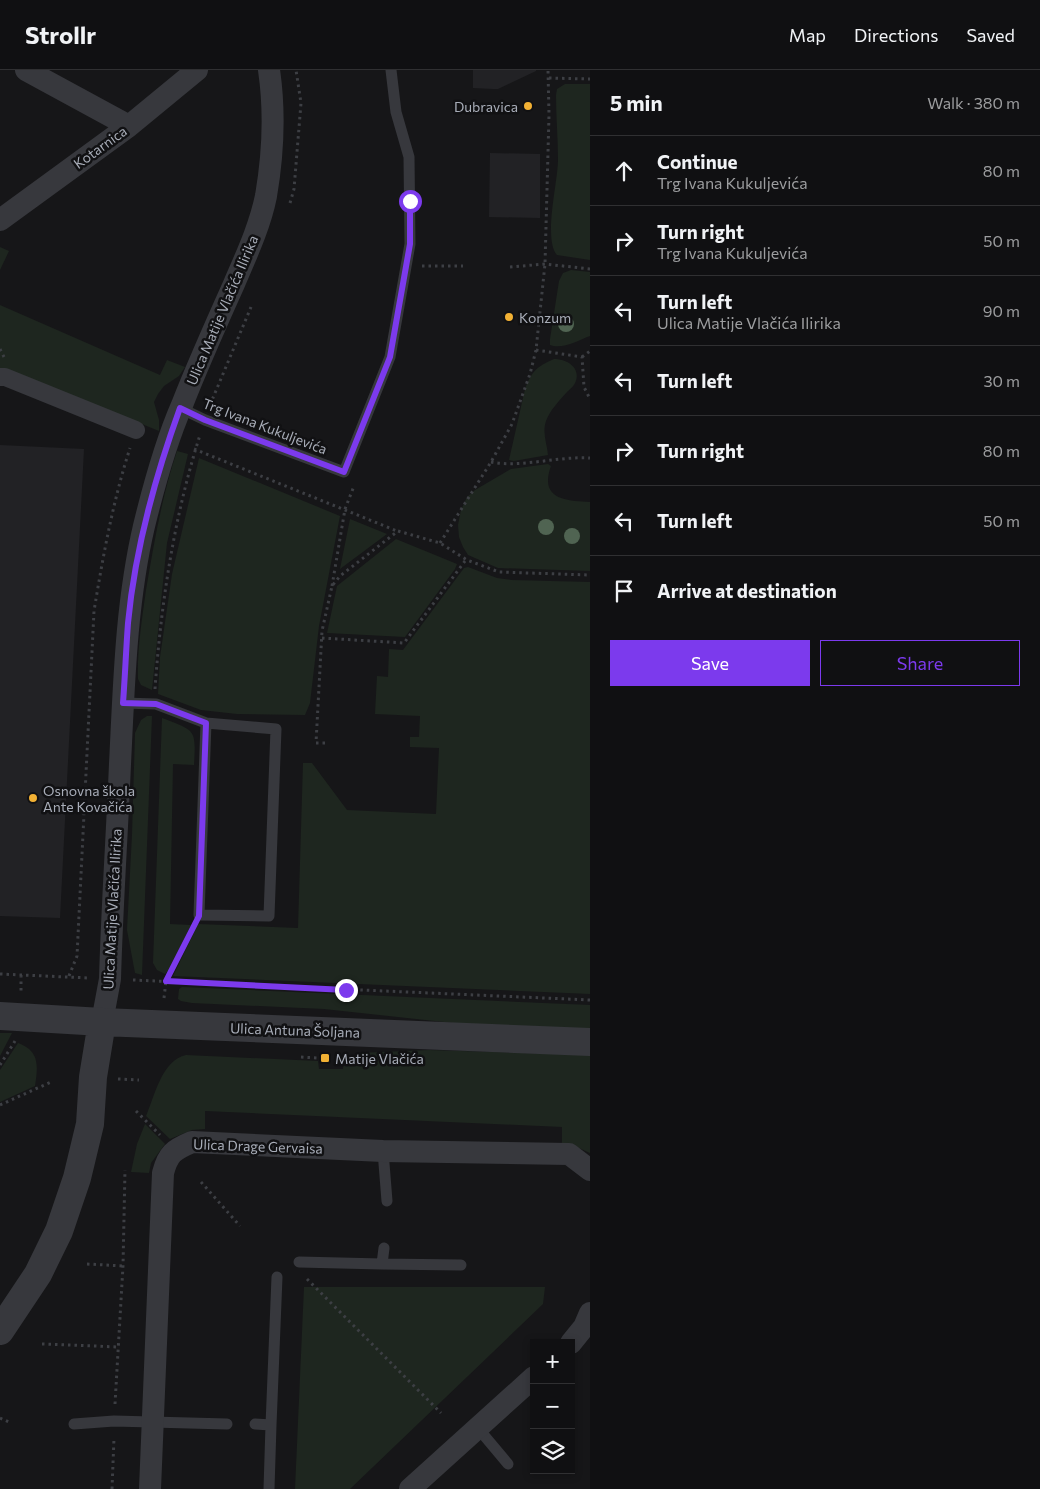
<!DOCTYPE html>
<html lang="en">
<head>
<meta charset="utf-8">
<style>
	body { margin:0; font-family:Commissioner,sans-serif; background:#19191b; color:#f1f3f6 }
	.controls { position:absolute; right:15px; bottom:15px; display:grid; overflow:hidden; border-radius:0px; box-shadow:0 2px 8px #0003 }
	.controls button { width:45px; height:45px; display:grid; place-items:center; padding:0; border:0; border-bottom:1px solid #303032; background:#101012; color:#f1f3f6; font:25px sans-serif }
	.stop { position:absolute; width:15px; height:15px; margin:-11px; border:4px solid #7c3aed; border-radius:50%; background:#fff }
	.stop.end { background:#7c3aed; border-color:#fff; box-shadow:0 1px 5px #0008 }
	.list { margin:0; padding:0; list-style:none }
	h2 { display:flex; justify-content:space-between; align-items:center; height:65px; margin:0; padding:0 20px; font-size:21px }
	h2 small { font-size:16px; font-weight:400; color:#9c9d9f }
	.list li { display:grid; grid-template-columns:32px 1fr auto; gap:15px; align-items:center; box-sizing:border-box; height:70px; padding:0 20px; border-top:1px solid #303032 }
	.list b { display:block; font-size:19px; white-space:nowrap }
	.list p { margin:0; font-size:16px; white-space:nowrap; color:#9c9d9f }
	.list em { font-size:16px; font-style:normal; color:#9c9d9f }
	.actions { display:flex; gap:10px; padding:15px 20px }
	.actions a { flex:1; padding:11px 0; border:1px solid #7c3aed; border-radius:0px; text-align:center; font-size:18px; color:#7c3aed }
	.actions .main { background:#7c3aed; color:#fff }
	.icon { flex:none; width:28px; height:28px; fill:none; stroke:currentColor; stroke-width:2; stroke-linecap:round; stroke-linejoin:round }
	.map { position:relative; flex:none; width:590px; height:1419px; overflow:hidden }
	header { display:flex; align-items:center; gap:30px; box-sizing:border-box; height:70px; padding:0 25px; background:#101012; border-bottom:1px solid #303032 }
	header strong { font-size:24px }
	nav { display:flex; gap:28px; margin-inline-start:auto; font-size:18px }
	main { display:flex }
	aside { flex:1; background:#101012 }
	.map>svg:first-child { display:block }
</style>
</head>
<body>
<header>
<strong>Strollr</strong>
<nav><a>Map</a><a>Directions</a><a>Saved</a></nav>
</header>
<main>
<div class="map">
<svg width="590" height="1419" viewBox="0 0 590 1419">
	<rect width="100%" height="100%" fill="#161618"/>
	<path fill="#222225" d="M473,0H536V1L498,19H493L473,18Z
		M490,83L540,84V148L489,147Z
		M0,375L84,379L60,848L0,846Z"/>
	<path fill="#1e261f" d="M565,14H590V190L557,185C543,169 558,112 558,90C558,69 556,47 556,25L557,19Z
		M0,177L9,181L0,200Z
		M571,200L590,202V266C579,270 562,280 550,275V269L559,211L563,203Z
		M0,235L160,305L167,290L185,297L179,306L164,316L158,324L154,332L159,350V361L24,306L0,299Z
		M554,289C567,289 582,298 575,313C574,316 570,319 567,322C560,330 550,340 546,351C542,363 547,373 548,385L514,391L509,390L525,319C532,301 536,297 554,289Z
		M177,381L188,384L167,473L152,620L141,615L138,609C137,580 142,549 146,520C154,473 162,426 177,381Z
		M199,388L340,446L319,556L310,633L305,645L237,644L201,640L158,624L160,587L172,504Z
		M548,394L551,396C539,429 565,431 590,432V501L498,498L468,485L463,477L459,467L458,455L461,440L467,427L475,420L511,399Z
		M350,449L387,464L340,499Z
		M396,469L457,494L455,499L405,567L327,563L337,516Z
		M468,497L497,508L512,510L590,512V924L173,906L198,854L298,858L303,693H312L347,740L436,744L439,678L410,677V667H419L420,646L375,644L377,606L388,607L389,579L403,580L464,498Z
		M147,646H152L142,905L135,903L127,860L132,765L135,663L141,650Z
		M162,648C196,661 196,659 194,695L173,694L170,854L191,855L169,900L165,904L157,900L153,893Z
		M182,917L590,935V959L453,953L324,939L192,933L181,931L178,929L179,919Z
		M0,963H12L0,986Z
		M18,973C40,981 38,996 35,1016L0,1032V1000Z
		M429,980L590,985V1083L579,1078L562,1074V1057L205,1041V1059L192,1060L170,1069L146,1046C155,1025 162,990 186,985L318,991L319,999H343L344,991H356L357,983Z
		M145,1054L165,1074L151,1093L149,1103L131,1102L137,1074Z
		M304,1217H545L543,1234L350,1419H295Z"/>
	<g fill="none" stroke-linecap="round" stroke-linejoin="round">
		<path stroke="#3d3f44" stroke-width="3" stroke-dasharray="2.5 4" stroke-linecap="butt" d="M549,8L590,9
			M290,133L294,119L301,33L296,0
			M422,196H463
			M510,197L545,194L590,199
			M0,279L4,287
			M536,280L582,287L584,317L590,329
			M582,287L590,281
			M210,335L251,237
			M194,379L397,461
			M491,392C521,398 558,386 590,388
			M440,473L491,392L512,354L530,304L536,280L545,194L549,45L548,0
			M332,516L345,439L354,416
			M322,568L404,573L465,491
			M155,619C161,533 174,447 200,365
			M325,673H316L322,561L332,516L340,506L398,461L440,473L467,490L499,502L590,505
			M0,904L89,908
			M21,905V922
			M69,906L77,886L94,541C103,486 113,431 130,378
			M133,910L590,930
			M164,928L166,911L192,859
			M301,987L317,988
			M0,995L15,971
			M118,1009L139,1010
			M0,1035L51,1012
			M136,1041L160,1065
			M201,1112L240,1156
			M87,1194L123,1196
			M307,1209L441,1343
			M42,1274L119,1277
			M115,1334L123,1196L125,1100
			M0,1348L11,1353
			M112,1419L114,1368"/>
		<path stroke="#37383d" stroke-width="11" d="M180,338L205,350L344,402L390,287L410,174L409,87L396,42L391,0
			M123,633L156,634L206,653L199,845L269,846L276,659L206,653
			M383,1081L387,1131
			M299,1192L382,1194L384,1178
			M382,1194L461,1195
			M74,1354L114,1351L227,1354
			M255,1354L271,1355L277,1207
			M477,1357L508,1394
			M269,1419L271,1355"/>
		<path stroke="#37383d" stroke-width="18" d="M0,307H5L136,360"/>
		<path stroke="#37383d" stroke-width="22" d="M26,0L129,56
			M0,150L129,56L197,0
			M102,952L110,909C112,837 117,766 120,694C124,614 126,533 144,456C154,415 165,374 182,335C198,294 216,254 234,214C246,186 260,156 266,126C273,85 275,41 269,0
			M571,1273L584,1257L590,1243
			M150,1419L163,1103C168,1084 173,1080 192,1072L383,1081L569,1084L590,1100
			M410,1419L534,1307"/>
		<path stroke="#37383d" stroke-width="28" d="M0,946L102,952L590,972
			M0,1261L38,1204L59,1161L77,1108L90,1054L93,1007L102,952"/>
	</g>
	<g fill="#506452">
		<circle cx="566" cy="254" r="8"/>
		<circle cx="546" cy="457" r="8"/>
		<circle cx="572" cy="466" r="8"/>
	</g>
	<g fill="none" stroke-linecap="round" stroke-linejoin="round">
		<path stroke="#7c3aed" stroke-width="6" d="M346,920L166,911L199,846L206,653L156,634L123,633C125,607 126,580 128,553C135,479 155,407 180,338L205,350L344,402L390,287L410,174V131"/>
	</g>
	<g fill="#f2b134" stroke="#111113" stroke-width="2">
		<circle cx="528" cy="36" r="5"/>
		<circle cx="509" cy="247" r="5"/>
		<circle cx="33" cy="728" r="5"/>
		<rect x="320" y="983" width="10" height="10" rx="2.5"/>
	</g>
	<g text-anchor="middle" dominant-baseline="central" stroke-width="5" stroke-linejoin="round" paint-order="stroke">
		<g font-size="14" fill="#a8adb8" stroke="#111113" text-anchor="start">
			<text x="518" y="36" text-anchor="end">Dubravica</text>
			<text x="519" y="247">Konzum</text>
			<text x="43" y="720">Osnovna škola<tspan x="43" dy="16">Ante Kovačića</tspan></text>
			<text x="335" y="988">Matije Vlačića</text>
		</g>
		<g font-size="14" fill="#a8adb8" stroke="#111113">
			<text transform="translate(100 77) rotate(-36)">Kotarnica</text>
			<text transform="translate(222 240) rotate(-67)">Ulica Matije Vlačića Ilirika</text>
			<text transform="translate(265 356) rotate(21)">Trg Ivana Kukuljevića</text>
			<text transform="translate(112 839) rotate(-87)">Ulica Matije Vlačića Ilirika</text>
			<text transform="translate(295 960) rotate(2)">Ulica Antuna Šoljana</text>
			<text transform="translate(258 1076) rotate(2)">Ulica Drage Gervaisa</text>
		</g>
	</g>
</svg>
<div class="controls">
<button>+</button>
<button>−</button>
<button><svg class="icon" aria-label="layers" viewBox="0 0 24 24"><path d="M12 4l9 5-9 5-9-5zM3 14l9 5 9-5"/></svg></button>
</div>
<div class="stop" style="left:410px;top:131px"></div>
<div class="stop end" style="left:346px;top:920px"></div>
</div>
<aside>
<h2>5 min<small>Walk · 380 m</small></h2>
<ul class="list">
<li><svg class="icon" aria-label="ahead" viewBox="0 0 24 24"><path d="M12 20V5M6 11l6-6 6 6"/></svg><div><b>Continue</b><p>Trg Ivana Kukuljevića</p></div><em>80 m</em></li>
<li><svg class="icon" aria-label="right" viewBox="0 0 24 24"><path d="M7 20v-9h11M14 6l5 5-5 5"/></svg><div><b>Turn right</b><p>Trg Ivana Kukuljevića</p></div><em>50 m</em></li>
<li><svg class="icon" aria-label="left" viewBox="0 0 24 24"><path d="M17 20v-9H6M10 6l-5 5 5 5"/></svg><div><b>Turn left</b><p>Ulica Matije Vlačića Ilirika</p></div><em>90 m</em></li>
<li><svg class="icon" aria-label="left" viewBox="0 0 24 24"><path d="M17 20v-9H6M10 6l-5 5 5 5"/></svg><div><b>Turn left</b></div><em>30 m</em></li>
<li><svg class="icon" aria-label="right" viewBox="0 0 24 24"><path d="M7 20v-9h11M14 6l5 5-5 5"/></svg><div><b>Turn right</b></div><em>80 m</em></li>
<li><svg class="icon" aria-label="left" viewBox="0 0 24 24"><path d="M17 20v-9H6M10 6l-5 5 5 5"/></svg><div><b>Turn left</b></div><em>50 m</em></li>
<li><svg class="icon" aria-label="arrive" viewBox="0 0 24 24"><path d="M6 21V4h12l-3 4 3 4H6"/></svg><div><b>Arrive at destination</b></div></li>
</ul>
<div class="actions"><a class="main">Save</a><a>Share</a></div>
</aside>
</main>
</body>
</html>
